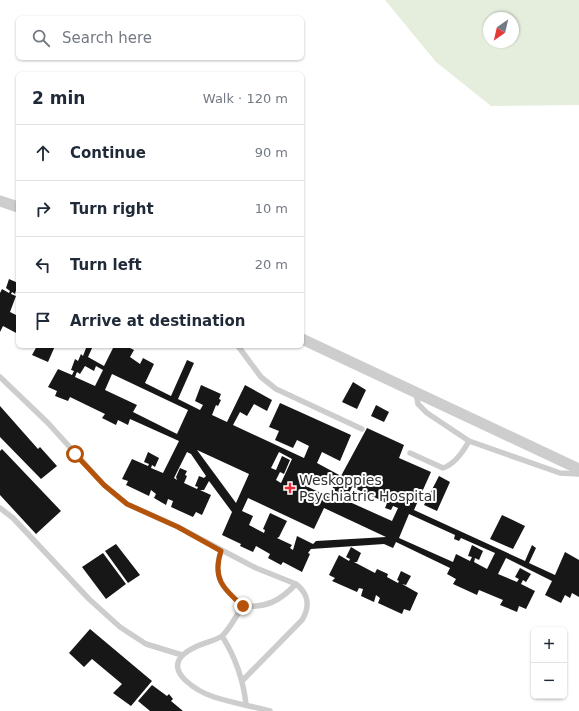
<!DOCTYPE html>
<html lang="en">
<head>
<meta charset="utf-8">
<style>
	body { margin:0; font-family:"DejaVu Sans",sans-serif; background:#f6f6f7; color:#1f2937 }
	.controls { position:absolute; right:12px; bottom:12px; display:grid; overflow:hidden; border-radius:6px; box-shadow:0 1px 3px #0004 }
	.controls button { width:36px; height:36px; display:grid; place-items:center; padding:0; border:0; border-bottom:1px solid #e0e1e3; background:#fff; color:#1f2937; font:20px sans-serif }
	.compass { position:absolute; left:483px; top:12px; width:36px; height:36px; border-radius:50%; background:#fff; box-shadow:0 1px 3px #0004; rotate:214deg }
	.stop { position:absolute; width:12px; height:12px; margin:-9px; border:3px solid #b45309; border-radius:50%; background:#fff }
	.stop.end { background:#b45309; border-color:#fff; box-shadow:0 1px 4px #0008 }
	.list { margin:0; padding:0; list-style:none }
	h2 { display:flex; justify-content:space-between; align-items:center; height:52px; margin:0; padding:0 16px; font-size:17px }
	h2 small { font-size:13px; font-weight:400; color:#747a83 }
	.list li { display:grid; grid-template-columns:26px 1fr auto; gap:12px; align-items:center; box-sizing:border-box; height:56px; padding:0 16px; border-top:1px solid #e0e1e3 }
	.list b { display:block; font-size:15px; white-space:nowrap }
	.list em { font-size:13px; font-style:normal; color:#747a83 }
	.icon { flex:none; width:22px; height:22px; fill:none; stroke:currentColor; stroke-width:2; stroke-linecap:round; stroke-linejoin:round }
	.map { position:relative; flex:none; width:579px; height:711px; overflow:hidden }
	.search { position:absolute; background:#fff; box-shadow:0 1px 3px #0004; left:16px; top:16px; width:288px; height:44px; display:flex; align-items:center; gap:10px; box-sizing:border-box; padding:0 14px; border-radius:6px; color:#747a83; font-size:15px }
	.panel { position:absolute; background:#fff; box-shadow:0 1px 3px #0004; left:16px; top:72px; width:288px; height:276px; border-radius:6px }
	.map>svg:first-child { display:block }
</style>
</head>
<body>
<div class="map">
<svg width="579" height="711" viewBox="0 0 579 711">
	<rect width="100%" height="100%" fill="#fff"/>
	<path fill="#e5eddd" fill-rule="evenodd" d="M385,0H579V105L491,106L436,62ZM489,18H513V42H489Z"/>
	<path fill="#171717" fill-rule="evenodd" d="M9,279L18,283L15,294L12,292L11,294L16,296L10,312L18,316V334L3,326L0,332V293L2,289L9,293L10,291L6,288Z
		M37,346H55L48,362L32,355Z
		M83,346H93L88,357L104,366L114,346H126L134,350L130,357L140,364L143,358L154,364L145,383L171,396L187,360L194,363L178,399L200,410L203,405L195,401L201,385L221,394L219,399L221,400L218,406L216,405L212,415L227,422L245,385L272,400L267,411L254,404L247,416L240,412L233,425L304,458L309,446L297,440L293,448L275,440L279,431L269,427L280,403L351,435L340,461L322,452L317,463L341,476L367,428L404,445L399,458L431,472L414,510L525,561L532,545L536,548L529,563L555,575L565,552L579,560V597L572,593L570,598L565,595L561,603L545,595L552,581L506,558L498,574L517,582L519,579L515,577L520,568L531,574L526,582L523,580L521,584L535,591L526,609L519,606L517,612L500,605L503,600L479,590L477,595L453,584L456,579L447,574L450,568L396,542L393,548L384,544L311,549L308,553L310,554L302,572L283,562L281,565L268,558L270,554L256,546L253,552L240,546L241,544L222,535L232,512L209,481L204,490H200L211,495L202,515L196,512L193,517L171,507L173,501L168,499L166,505L154,498L156,494L151,490L149,496L126,485L128,481L122,479L132,459L148,466L149,464L144,462L148,452L159,458L155,467L152,465L151,468L163,473L179,441L130,419L128,425L118,420L116,425L102,418L105,414L70,397L68,401L55,396L57,391L48,387L58,369L72,375L74,371L71,370L75,359L78,361L81,354L83,356L86,348ZM85,366L94,371L96,366L103,370L95,386L75,377L77,372L80,374ZM112,374L188,410L177,434L133,412L137,405L105,390ZM197,450L249,474L236,503ZM187,452L191,454L206,476L204,478L199,476L195,486L198,487L197,489L184,483L187,476L185,475L187,471L180,468L176,477L177,480L174,478ZM279,452L292,459L281,483L276,480L280,472L284,474L290,460L282,456L276,470L271,468ZM312,475L325,482L327,478V483L332,485L335,482L329,497L306,486ZM352,487L387,503L385,508L391,510L393,506L398,508L392,521L343,499L346,492L349,493ZM248,498L314,529L324,508L386,537L316,541L313,544L297,536L293,550L290,548L292,545L277,538L279,537L287,521L270,513L263,529L265,530L264,533L249,525L253,516L242,511ZM409,514L455,535L454,539L459,541L461,538L495,553L487,569L474,562L475,558L479,560L483,551L472,545L468,556L472,557L470,561L456,554L453,562L399,538Z
		M353,382L366,390L357,409L342,402Z
		M376,405L389,412L384,422L371,416Z
		M0,406L38,449L40,447L57,466L41,479L0,437Z
		M2,449L61,511L36,534L0,495V451Z
		M439,476L450,482L437,511L424,505Z
		M502,515L525,526L513,549L490,539Z
		M116,544L140,575L128,583L105,551Z
		M351,547L361,553L357,562H354L375,573L377,569L388,574L387,577L398,583L399,581L397,580L401,571L411,576L406,585L402,584L418,593L410,611L404,609L402,614L378,603L380,598L376,595L374,602L361,596L363,589L359,588L357,592L332,581L335,578L329,575L339,555L349,561L350,559L346,557Z
		M103,553L126,584L106,599L82,567Z
		M90,629L152,681L131,706L113,693L122,684L92,659L84,667L69,653Z
		M152,685L167,696L169,694L173,699L171,701L183,711H150L138,701Z"/>
	<g fill="none" stroke-linecap="round" stroke-linejoin="round">
		<path stroke="#cdcdcd" stroke-width="5.5" d="M238,346L261,377L276,389L362,429
			M0,377L48,423L104,485L127,504L178,527L256,568L296,584C309,594 310,607 302,620L242,681
			M469,441L560,473L579,474
			M410,453L443,468C455,464 463,452 469,441L427,413L418,404L416,393
			M0,508L13,518L89,599L120,627L146,644L182,655
			M221,551C212,577 223,589 243,606C237,614 230,629 222,636C211,643 197,643 184,654C163,672 199,692 214,697C232,703 252,706 270,711
			M243,606C266,608 280,601 296,584
			M222,636C236,658 243,678 246,704"/>
		<path stroke="#cdcdcd" stroke-width="11" d="M0,201L18,207
			M302,339L579,469"/>
	</g>
	<g fill="none" stroke-linecap="round" stroke-linejoin="round">
		<path stroke="#b45309" stroke-width="5" d="M75,454L104,485L127,504L178,527L221,551C212,578 223,589 243,606"/>
	</g>
	<path fill="#e92f35" stroke="#fff" stroke-width="1.5" d="M288 482h4v4h4v4h-4v4h-4v-4h-4v-4h4z"/>
	<g text-anchor="middle" dominant-baseline="central" stroke-width="4" stroke-linejoin="round" paint-order="stroke">
		<g font-size="14" fill="#303030" stroke="#fff" text-anchor="start">
			<text x="299" y="480">Weskoppies<tspan x="299" dy="16">Psychiatric Hospital</tspan></text>
		</g>
	</g>
</svg>
<div class="controls">
<button>+</button>
<button>−</button>
</div>
<svg class="compass" viewBox="-18 -18 36 36"><path d="M0-13l5 13h-10z" fill="#e53935"/><path d="M0 13l5-13h-10z" fill="#747a83"/></svg>
<div class="stop" style="left:75px;top:454px"></div>
<div class="stop end" style="left:243px;top:606px"></div>
<div class="search"><svg class="icon" aria-label="search" viewBox="0 0 24 24"><circle cx="10" cy="10" r="6"/><path d="M15 15l6 6"/></svg>Search here</div>
<section class="panel">
<h2>2 min<small>Walk · 120 m</small></h2>
<ul class="list">
<li><svg class="icon" aria-label="ahead" viewBox="0 0 24 24"><path d="M12 20V5M6 11l6-6 6 6"/></svg><div><b>Continue</b></div><em>90 m</em></li>
<li><svg class="icon" aria-label="right" viewBox="0 0 24 24"><path d="M7 20v-9h11M14 6l5 5-5 5"/></svg><div><b>Turn right</b></div><em>10 m</em></li>
<li><svg class="icon" aria-label="left" viewBox="0 0 24 24"><path d="M17 20v-9H6M10 6l-5 5 5 5"/></svg><div><b>Turn left</b></div><em>20 m</em></li>
<li><svg class="icon" aria-label="arrive" viewBox="0 0 24 24"><path d="M6 21V4h12l-3 4 3 4H6"/></svg><div><b>Arrive at destination</b></div></li>
</ul>
</section>
</div>
</body>
</html>
